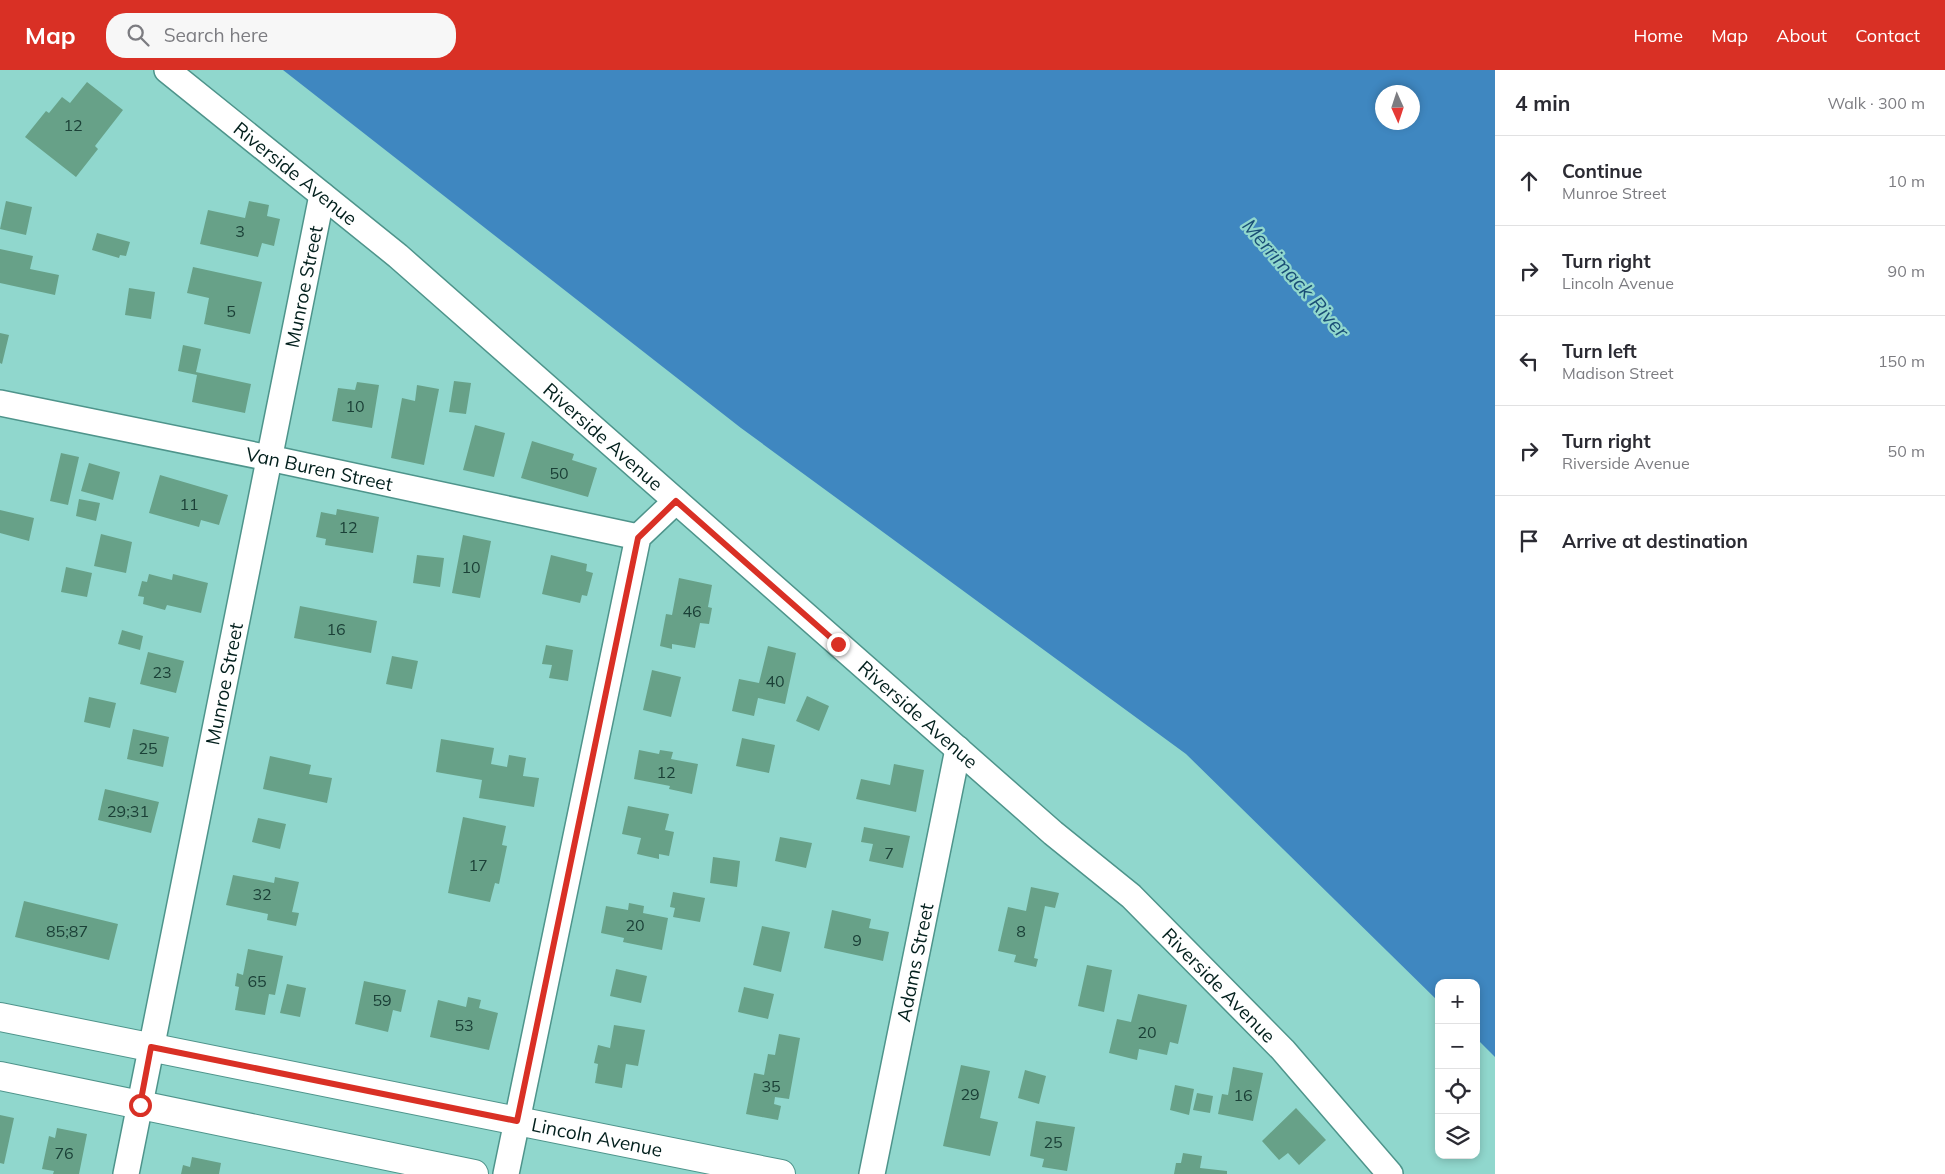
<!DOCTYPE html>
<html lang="en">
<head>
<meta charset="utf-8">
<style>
	body { margin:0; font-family:Mulish,sans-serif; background:#f7f7f7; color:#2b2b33 }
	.controls { position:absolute; right:15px; bottom:15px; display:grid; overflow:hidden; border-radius:10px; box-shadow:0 2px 8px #0003 }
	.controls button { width:45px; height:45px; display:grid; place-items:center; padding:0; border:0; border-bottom:1px solid #e1e1e2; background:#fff; color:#2b2b33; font:25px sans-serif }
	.compass { position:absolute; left:1375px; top:15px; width:45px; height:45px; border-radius:50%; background:#fff; box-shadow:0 2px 8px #0003; rotate:177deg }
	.stop { position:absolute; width:15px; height:15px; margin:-11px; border:4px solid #d93025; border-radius:50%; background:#fff }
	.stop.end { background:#d93025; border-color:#fff; box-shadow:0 1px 5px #0008 }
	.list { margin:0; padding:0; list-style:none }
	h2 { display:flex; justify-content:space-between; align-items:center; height:65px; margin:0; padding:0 20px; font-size:21px }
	h2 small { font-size:16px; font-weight:400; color:#7c7c81 }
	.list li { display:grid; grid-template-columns:32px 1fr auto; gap:15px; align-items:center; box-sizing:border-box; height:90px; padding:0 20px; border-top:1px solid #e1e1e2 }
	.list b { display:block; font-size:19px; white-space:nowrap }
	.list p { margin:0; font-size:16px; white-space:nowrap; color:#7c7c81 }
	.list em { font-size:16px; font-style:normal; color:#7c7c81 }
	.icon { flex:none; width:28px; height:28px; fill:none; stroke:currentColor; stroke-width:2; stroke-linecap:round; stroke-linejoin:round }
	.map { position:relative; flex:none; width:1495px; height:1104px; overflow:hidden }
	header { display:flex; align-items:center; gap:30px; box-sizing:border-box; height:70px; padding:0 25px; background:#d93025; color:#fff }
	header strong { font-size:24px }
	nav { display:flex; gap:28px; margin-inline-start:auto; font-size:18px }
	.search { width:350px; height:45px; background:#f7f7f7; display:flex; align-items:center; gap:12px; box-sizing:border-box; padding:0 18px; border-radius:20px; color:#7c7c81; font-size:19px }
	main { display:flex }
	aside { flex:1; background:#fff }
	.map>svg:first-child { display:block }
</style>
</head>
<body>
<header>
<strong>Map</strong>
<div class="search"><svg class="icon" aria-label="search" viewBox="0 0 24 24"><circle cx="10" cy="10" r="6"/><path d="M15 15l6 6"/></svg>Search here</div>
<nav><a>Home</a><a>Map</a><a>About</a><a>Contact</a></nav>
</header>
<main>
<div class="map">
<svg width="1495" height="1104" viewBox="0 0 1495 1104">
	<rect width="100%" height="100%" fill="#90d7cd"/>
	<path fill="#3f87c0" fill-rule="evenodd" d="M283,0H1495V987L1476,968V913H1439V932L1186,684L741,358ZM1382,22H1412V52H1382Z"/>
	<path fill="#67a188" d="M87,12L123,40L95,76L98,79L76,107L25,67L46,41L49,43L62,27L70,33Z
		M6,131L32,137L26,165L0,159Z
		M249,131L269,135L267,146L280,149L274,176L262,173L258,187L200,174L208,140L245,148Z
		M97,163L130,172L126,186L120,185L119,188L92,180Z
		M0,179L33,186L30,199L59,205L55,225L0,213Z
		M193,197L262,212L250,264L204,254L209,228L187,223Z
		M129,218L155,222L151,249L125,245Z
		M0,263L9,265L2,294L0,293Z
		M183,275L201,279L196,302L251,314L245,343L192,332L197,305L178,301Z
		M454,311L471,313L466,344L449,342Z
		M357,312L379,315L372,358L332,351L338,318L355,320Z
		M417,315L439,319L424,395L391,388L402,328L415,331Z
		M475,355L505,363L494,407L463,400Z
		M532,371L574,384L572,390L597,398L588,427L521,408Z
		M61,383L79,387L68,435L50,431Z
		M89,393L120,402L113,430L81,421Z
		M160,405L228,425L219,455L201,450L199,457L149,443Z
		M79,429L100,433L96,451L76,446Z
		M337,439L379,447L373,483L325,475L326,469L316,467L321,442L336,445Z
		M0,440L34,448L29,471L0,463Z
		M101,464L132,472L126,503L94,496Z
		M463,465L491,471L480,528L452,523Z
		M417,485L444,488L440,517L413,513Z
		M551,485L587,494L586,501L593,503L587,526L582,525L580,533L542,524Z
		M66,497L92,503L87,527L61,522Z
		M149,504L172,510L173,504L208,513L201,543L167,535L165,540L143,534L144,527L138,526L142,511L147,512Z
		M679,508L712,515L708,537L712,538L709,554L700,553L695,578L672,574V579L660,576L666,544L672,545Z
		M300,536L377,551L371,583L294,568Z
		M122,560L143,566L140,580L118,574Z
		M546,575L573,580L568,611L549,608L552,595L542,594Z
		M768,576L796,583L785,634L758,628L754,646L732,641L739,609L759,613Z
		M148,582L184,591L176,623L140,614Z
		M392,586L418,591L412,619L386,614Z
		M652,600L681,607L671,647L643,640Z
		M807,626L829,636L819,661L796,651Z
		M89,627L116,633L110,658L84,652Z
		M133,659L169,667L163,697L127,689Z
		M742,668L775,675L769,703L736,696Z
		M441,669L494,678L491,694L507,697L509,685L526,688L523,706L539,708L534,737L479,728L482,710L436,702Z
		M639,680L659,684L660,680L673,682L671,689L698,694L692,724L669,719L670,716L634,709Z
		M270,686L311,695L309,704L332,708L327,733L263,719Z
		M894,694L924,700L916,742L856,729L861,709L890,715Z
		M105,719L159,732L151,763L98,750Z
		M628,736L669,744L665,760L674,762L669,786L659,784V789L637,784L641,768L622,764Z
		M463,747L506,756L502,775L507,776L499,814L495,813L490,832L448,823Z
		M258,748L286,754L280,779L252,772Z
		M864,757L910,766L903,798L869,791L873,774L861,772Z
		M780,767L812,773L806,798L775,791Z
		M713,787L740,791L737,817L710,813Z
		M233,805L274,813L275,807L299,812L292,842L299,843L296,856L267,850L268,844L226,835Z
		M1031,817L1059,823L1055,838L1045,836L1034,888L1038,889L1036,897L1014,892L1016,885L998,881L1008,837L1026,841Z
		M673,822L705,828L700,852L673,847L675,838L670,837Z
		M24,831L118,854L109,890L15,867Z
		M629,833L644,836L643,843L668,848L662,880L623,872L624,868L601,863L606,836L628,840Z
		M832,840L871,849L869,858L889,862L883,891L824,878Z
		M762,856L790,862L781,902L753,895Z
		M248,879L283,886L275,925L269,924L265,945L235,940L239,917L235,916L237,903L243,905Z
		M1087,895L1112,900L1104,942L1078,936Z
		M616,899L647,906L641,933L610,926Z
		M364,911L406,920L401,942L393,940L388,962L355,954Z
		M287,914L306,918L300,947L280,943Z
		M744,917L774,924L768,949L738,942Z
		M1138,924L1187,935L1178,974L1170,972L1167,985L1139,979L1137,990L1109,983L1117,949L1131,952Z
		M468,927L481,930L479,938L498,943L489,980L430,967L438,930L466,937Z
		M614,955L645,960L638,996L626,994L622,1018L595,1013L598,994L594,993L598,975L610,978Z
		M779,964L800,968L789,1029L775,1027L774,1034L781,1036L778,1050L746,1044L754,1003L764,1005L768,984L775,985Z
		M961,995L990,1001L980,1048L998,1052L990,1086L943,1076Z
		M1233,997L1263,1003L1253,1051L1218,1044L1222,1024L1228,1025Z
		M1025,1000L1046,1006L1039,1034L1018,1028Z
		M1175,1015L1194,1019L1189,1045L1170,1040Z
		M1197,1023L1213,1026L1210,1043L1193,1040Z
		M1296,1038L1326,1070L1299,1095L1288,1083L1279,1090L1262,1071Z
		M0,1045L14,1048L4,1094L0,1093Z
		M1036,1051L1075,1057L1067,1101L1042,1097L1044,1089L1030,1086Z
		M57,1058L87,1064L79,1104H53L54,1101L42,1099L49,1066L55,1068Z
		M1183,1083L1202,1086L1200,1098L1227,1101V1104H1174L1176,1093H1181Z
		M192,1087L221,1093L219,1104H181L183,1095L190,1097Z"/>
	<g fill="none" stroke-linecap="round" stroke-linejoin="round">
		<g stroke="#4e948b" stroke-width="28">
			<g id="minor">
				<path id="s1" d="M167,0L398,186L1053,763L1131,826L1283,980L1390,1104"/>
				<path id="s2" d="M0,333L269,388L638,467"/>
				<path id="s3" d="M126,1104L322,125"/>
				<path d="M506,1104L638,467L676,431"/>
				<path id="s4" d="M872,1104L958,679"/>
			</g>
		</g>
		<g stroke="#4e948b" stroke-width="30">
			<g id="primary">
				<path id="s5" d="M0,947L781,1104"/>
				<path d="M0,1006L474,1104"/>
			</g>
		</g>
		<use href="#minor" stroke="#fff" stroke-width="25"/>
		<use href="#primary" stroke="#fff" stroke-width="28"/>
	</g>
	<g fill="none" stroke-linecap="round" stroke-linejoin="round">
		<path stroke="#d93025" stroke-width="6" d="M140,1035L151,977L517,1051L638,468L676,431L838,574"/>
	</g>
	<g text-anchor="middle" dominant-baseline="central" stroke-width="4.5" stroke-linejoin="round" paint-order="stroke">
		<g font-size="16" fill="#1b4037">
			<text x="73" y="55">12</text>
			<text x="240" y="161">3</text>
			<text x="231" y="241">5</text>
			<text x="355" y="336">10</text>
			<text x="559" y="403">50</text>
			<text x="189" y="434">11</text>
			<text x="348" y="457">12</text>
			<text x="471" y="497">10</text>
			<text x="692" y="541">46</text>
			<text x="336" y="559">16</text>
			<text x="162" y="602">23</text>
			<text x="775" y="611">40</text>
			<text x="148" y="678">25</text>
			<text x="666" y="702">12</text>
			<text x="128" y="741">29;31</text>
			<text x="889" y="783">7</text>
			<text x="478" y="795">17</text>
			<text x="262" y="824">32</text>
			<text x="635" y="855">20</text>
			<text x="67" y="861">85;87</text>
			<text x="1021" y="861">8</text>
			<text x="857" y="870">9</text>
			<text x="257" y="911">65</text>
			<text x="382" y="930">59</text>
			<text x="464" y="955">53</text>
			<text x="1147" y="962">20</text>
			<text x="771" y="1016">35</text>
			<text x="970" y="1024">29</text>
			<text x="1243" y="1025">16</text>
			<text x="1053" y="1072">25</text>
			<text x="64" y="1083">76</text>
		</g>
		<g font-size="19" fill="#021f1c" stroke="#90d7cd">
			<text stroke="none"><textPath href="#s1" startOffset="165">Riverside Avenue</textPath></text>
			<text stroke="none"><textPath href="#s3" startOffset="905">Munroe Street</textPath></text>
			<text stroke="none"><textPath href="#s1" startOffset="570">Riverside Avenue</textPath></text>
			<text stroke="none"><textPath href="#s2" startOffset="326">Van Buren Street</textPath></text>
			<text stroke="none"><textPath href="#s3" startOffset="500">Munroe Street</textPath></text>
			<text stroke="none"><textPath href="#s1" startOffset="990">Riverside Avenue</textPath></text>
			<text stroke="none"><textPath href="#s4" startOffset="216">Adams Street</textPath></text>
			<text stroke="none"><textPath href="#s1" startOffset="1395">Riverside Avenue</textPath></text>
			<text stroke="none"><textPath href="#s5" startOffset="609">Lincoln Avenue</textPath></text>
		</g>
		<g font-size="20" font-style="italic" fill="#1a4e76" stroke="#90d7cd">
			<text transform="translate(1296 208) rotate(49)">Merrimack River</text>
		</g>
	</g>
</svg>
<div class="controls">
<button>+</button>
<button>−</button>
<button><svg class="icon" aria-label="locate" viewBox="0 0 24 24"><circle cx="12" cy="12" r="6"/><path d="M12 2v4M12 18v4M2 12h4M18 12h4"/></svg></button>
<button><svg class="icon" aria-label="layers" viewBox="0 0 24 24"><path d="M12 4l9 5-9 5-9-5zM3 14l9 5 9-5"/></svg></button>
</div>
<svg class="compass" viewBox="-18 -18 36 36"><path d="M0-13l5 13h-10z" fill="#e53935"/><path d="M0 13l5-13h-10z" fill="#7c7c81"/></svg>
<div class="stop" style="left:140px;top:1035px"></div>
<div class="stop end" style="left:838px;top:574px"></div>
</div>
<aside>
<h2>4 min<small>Walk · 300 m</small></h2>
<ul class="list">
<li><svg class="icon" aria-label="ahead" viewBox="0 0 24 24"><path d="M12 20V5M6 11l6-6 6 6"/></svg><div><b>Continue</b><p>Munroe Street</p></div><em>10 m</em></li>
<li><svg class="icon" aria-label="right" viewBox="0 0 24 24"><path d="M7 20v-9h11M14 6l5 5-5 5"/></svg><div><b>Turn right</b><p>Lincoln Avenue</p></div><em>90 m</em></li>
<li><svg class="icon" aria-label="left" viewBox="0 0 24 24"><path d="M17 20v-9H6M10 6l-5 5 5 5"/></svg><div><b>Turn left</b><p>Madison Street</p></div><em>150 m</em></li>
<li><svg class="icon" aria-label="right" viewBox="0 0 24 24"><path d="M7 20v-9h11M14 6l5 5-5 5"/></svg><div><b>Turn right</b><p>Riverside Avenue</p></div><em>50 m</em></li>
<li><svg class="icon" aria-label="arrive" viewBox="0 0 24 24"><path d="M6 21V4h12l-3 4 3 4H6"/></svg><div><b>Arrive at destination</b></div></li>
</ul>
</aside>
</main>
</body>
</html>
